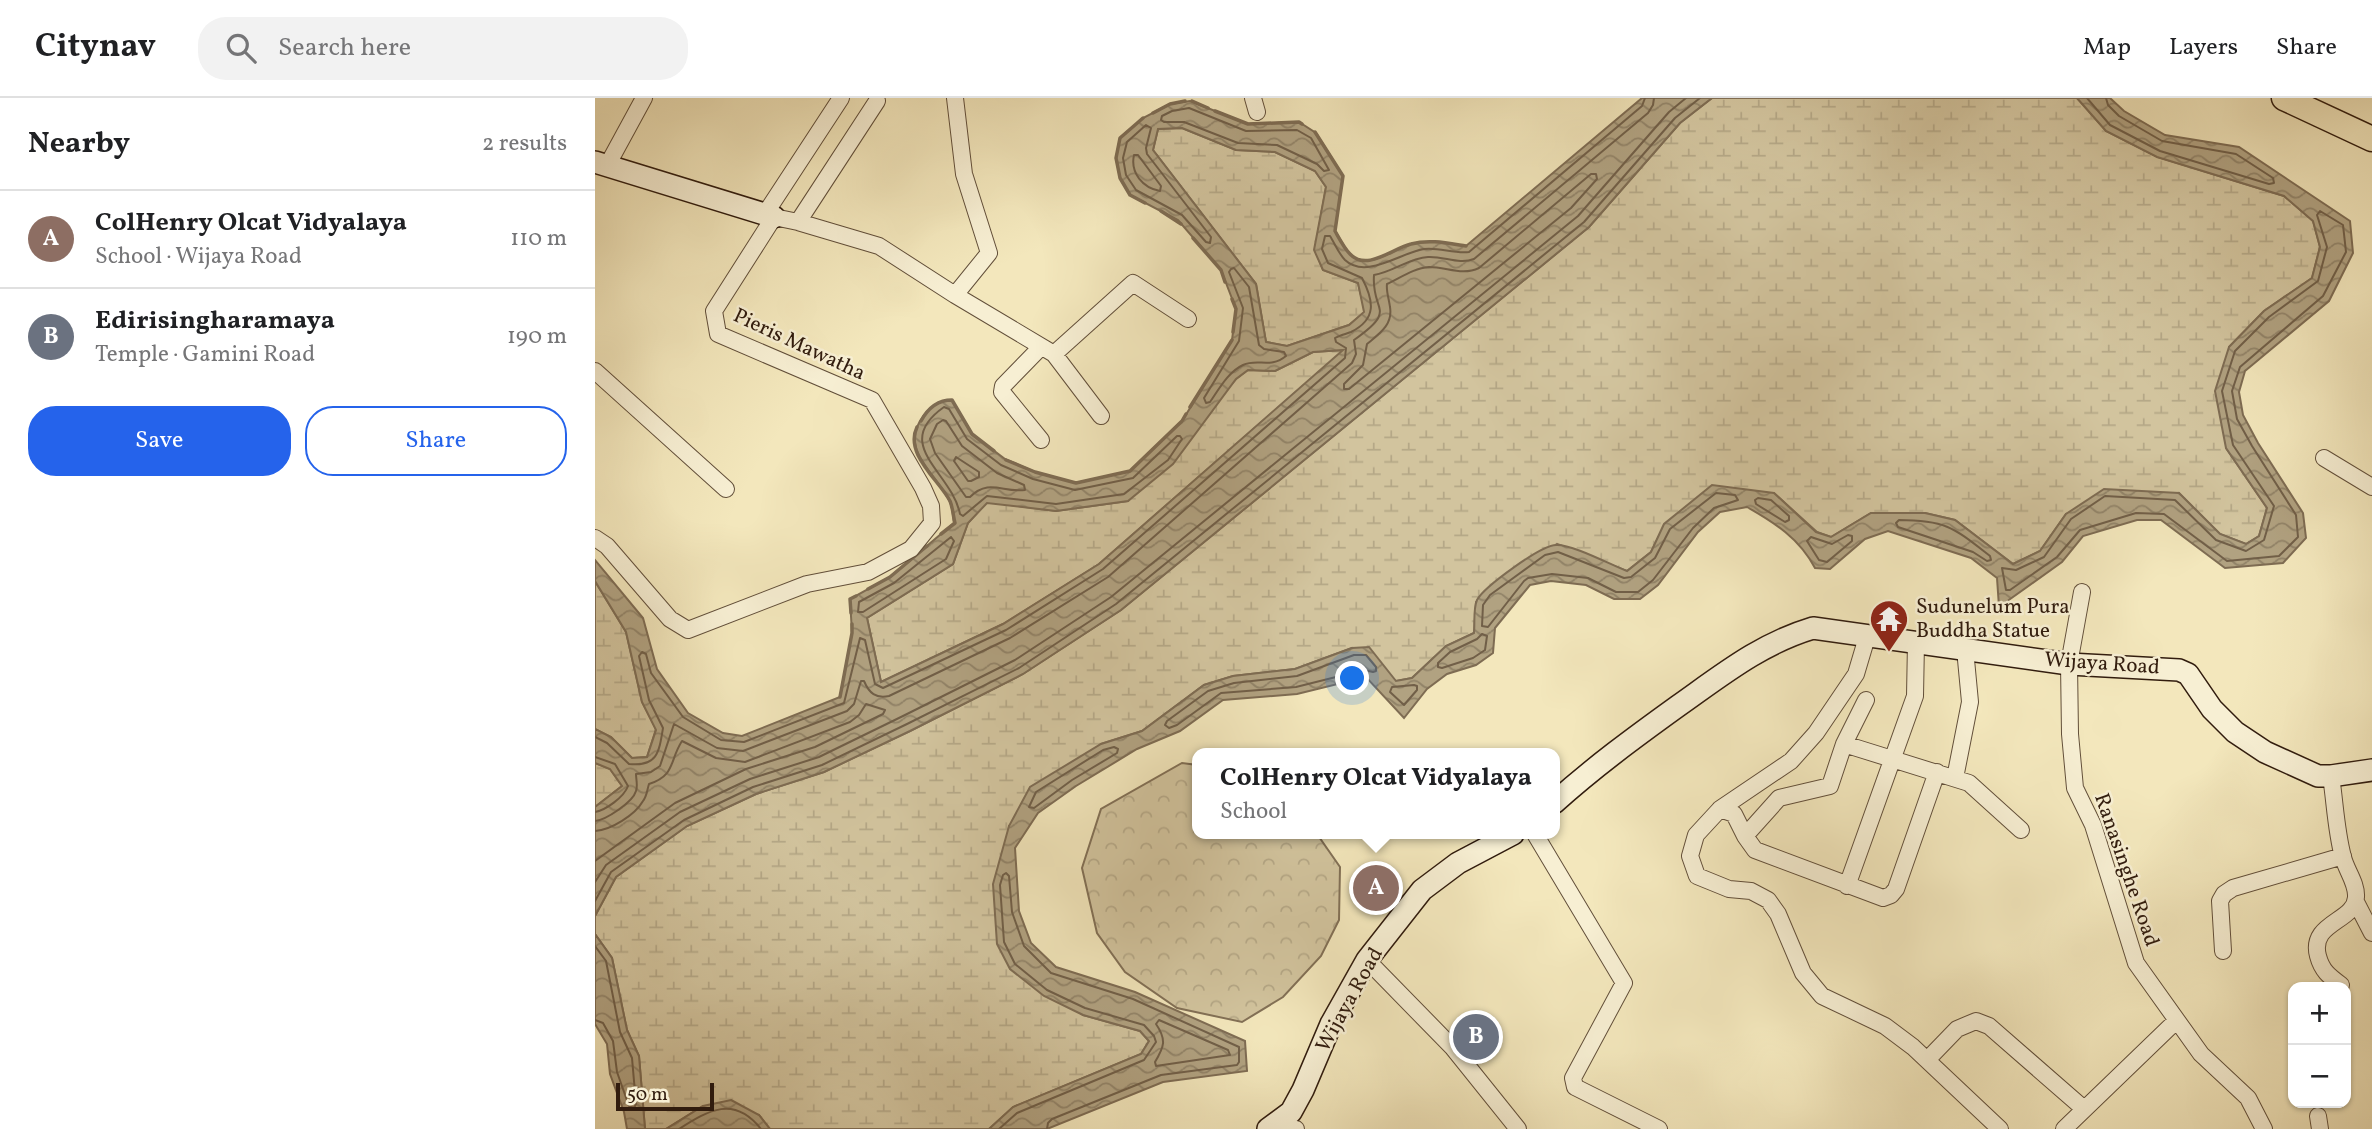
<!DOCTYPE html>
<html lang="en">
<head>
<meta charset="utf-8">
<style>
	body { margin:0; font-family:Vollkorn,serif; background:#f2f2f2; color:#202124 }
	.controls { position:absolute; right:21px; bottom:21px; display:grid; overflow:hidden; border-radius:14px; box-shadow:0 2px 5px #0004 }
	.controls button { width:63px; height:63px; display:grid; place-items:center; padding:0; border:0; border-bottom:2px solid #e0e0e0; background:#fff; color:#202124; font:35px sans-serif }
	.scale { position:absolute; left:21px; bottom:18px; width:98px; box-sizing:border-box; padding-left:7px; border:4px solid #311c0e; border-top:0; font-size:19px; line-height:24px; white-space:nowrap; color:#311c0e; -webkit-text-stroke:5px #f7efd3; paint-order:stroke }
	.you { position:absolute; left:758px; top:581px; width:24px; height:24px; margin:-18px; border:5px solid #fff; border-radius:50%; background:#1a73e8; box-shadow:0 0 0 10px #1a73e833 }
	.badge { display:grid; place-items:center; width:46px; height:46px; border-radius:50%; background:#2563eb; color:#fff; font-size:23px; font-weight:700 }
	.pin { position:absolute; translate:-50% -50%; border:4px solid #fff; box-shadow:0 2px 7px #0006 }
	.popup { position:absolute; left:597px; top:650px; width:368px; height:91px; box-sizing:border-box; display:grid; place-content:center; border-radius:14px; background:#fff; filter:drop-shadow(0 2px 5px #0005); font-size:23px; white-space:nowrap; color:#757577 }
	.popup b { font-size:26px; color:#202124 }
	.popup::after { content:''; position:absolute; left:50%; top:100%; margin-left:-14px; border:14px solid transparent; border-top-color:#fff }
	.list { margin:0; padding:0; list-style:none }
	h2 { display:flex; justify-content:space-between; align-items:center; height:91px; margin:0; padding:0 28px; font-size:30px }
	h2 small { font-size:23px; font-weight:400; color:#757577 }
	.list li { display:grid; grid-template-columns:46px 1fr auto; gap:21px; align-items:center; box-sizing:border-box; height:98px; padding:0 28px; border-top:2px solid #e0e0e0 }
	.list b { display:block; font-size:26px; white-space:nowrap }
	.list p { margin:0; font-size:23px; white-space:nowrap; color:#757577 }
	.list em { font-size:23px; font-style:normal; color:#757577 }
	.actions { display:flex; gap:14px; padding:21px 28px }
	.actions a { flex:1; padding:16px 0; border:2px solid #2563eb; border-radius:28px; text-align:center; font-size:24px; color:#2563eb }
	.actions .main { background:#2563eb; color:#fff }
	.icon { flex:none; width:38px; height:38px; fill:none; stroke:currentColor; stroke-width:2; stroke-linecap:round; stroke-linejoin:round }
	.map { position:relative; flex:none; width:1777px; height:1031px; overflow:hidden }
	header { display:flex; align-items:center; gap:42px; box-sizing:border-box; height:98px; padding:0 35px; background:#fff; border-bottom:2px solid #e0e0e0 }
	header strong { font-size:33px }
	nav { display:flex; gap:38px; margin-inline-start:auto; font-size:24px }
	.search { width:490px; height:63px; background:#f2f2f2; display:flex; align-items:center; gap:18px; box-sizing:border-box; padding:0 24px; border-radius:28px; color:#757577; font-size:26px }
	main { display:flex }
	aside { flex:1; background:#fff }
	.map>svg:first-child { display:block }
</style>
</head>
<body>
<header>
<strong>Citynav</strong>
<div class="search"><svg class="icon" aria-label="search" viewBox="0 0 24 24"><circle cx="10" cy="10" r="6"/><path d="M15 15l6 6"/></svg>Search here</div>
<nav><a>Map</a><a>Layers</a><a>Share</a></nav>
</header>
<main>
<aside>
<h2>Nearby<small>2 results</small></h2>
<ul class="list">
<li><span class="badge" style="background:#8d6e63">A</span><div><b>ColHenry Olcat Vidyalaya</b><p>School · Wijaya Road</p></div><em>110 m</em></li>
<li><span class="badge" style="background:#6b7280">B</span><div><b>Edirisingharamaya</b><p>Temple · Gamini Road</p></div><em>190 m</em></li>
</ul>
<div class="actions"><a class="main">Save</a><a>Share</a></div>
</aside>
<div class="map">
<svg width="1777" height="1031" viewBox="0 0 1777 1031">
	<defs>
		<pattern id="wetland-marsh" width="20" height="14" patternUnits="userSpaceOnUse" patternTransform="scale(1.75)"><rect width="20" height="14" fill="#d2c49e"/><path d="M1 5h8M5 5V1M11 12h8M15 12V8" fill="none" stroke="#b5a887"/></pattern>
		<pattern id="park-crowns" width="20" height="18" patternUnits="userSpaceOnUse" patternTransform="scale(1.75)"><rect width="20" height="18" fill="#d2c49e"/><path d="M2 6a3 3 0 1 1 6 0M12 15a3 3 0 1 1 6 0" fill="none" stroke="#b5a887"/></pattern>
		<pattern id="water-waves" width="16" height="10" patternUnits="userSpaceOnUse" patternTransform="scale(1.75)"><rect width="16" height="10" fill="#b1a281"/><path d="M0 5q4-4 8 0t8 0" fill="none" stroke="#918368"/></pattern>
	</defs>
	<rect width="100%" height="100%" fill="#f3e7bc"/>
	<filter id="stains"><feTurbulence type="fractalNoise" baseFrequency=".00286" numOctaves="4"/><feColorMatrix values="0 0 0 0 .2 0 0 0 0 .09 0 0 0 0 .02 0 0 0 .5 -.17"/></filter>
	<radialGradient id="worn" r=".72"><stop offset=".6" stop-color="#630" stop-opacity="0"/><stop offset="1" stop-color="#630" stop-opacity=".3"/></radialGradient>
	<path fill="url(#wetland-marsh)" stroke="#827056" stroke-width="2" d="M1117,0H1482L1511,33L1563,59L1689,98L1718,123L1725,149L1717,180L1669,213L1634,249L1631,350L1672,410L1664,438L1651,446L1625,436L1584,395L1471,416L1445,453L1418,466L1360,422L1330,415H1276L1236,439L1222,434L1179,395L1070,426L1056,454L1032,473L962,446L881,504L879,535L851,548L817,580L801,583L757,550L700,571L638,578L609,587L547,633L506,646L414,728L403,846L488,917L545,933L554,943L546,956L418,1009L394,1031H175L164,1017L108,1008L71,1031H50L44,958L32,932L17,860L0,836V818L21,779L92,728L161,696L229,674L315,633L428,576L526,512L994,129L1085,25Z
		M587,30L641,52L680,54L720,73L731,89L720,152L728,172L763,185L770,214L754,227L692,248L671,244L661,186L558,52L563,31Z
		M749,252L504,466L408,526L286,584L272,520L358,466L373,425L392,404L461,413L533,403L641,281L653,272L680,273L718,254Z
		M0,483L31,534L47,604L61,631L52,659L37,660L16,639L0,631Z
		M0,665L15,671L27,688L0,709Z"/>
	<path fill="url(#park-crowns)" stroke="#827056" stroke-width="2" d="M587,665L602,667V736H722L745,769L744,822L726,858L688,899L647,924L582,910L530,874L502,835L487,770L506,711Z"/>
	<path fill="url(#water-waves)" stroke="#7e6c53" stroke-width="2" fill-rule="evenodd" d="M1047,0H1117L1085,25L994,129L526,512L428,576L315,633L229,674L161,696L92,728L21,779L0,818V709L27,688L15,671L0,665V631L16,639L37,660L52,659L61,632L47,604L31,534L0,483V462L48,520L62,571L93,615L128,635L147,638L245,599L257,535L255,501L295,479L359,425C358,419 358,410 355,404C341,374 302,352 329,317C337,307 345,302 357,302L377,336L410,361L440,374L481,385L535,373L587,323L637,242L641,211L626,172L583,122L535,97L525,80L521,60L525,40L548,20L575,6L595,3L653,26L704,24L721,35L748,78L740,133C745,140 749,150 755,156C772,174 799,150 816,146C834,141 852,145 871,148ZM587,30L641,52L680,54L720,73L731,89L719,152L728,172L763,185L769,214L754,227L692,248L671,244L661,186L558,52L563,31ZM748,252L504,466L408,526L286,584L272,520L358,466L373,425L392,405L461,413L533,403L578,366L641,281L653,272L680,273L718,254Z
		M1482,0H1515L1529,13L1570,37L1644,49L1755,123L1758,155L1734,203L1650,273L1644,294L1648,317L1663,345L1708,415L1711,440L1688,465L1630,470L1566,422H1542L1488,438L1467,464L1404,509L1402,480L1376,460L1293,433L1270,441L1235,471L1220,470C1204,440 1180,425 1152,409L1125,414L1103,434L1063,487L1045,501H1019L991,487L956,483L935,487L900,530L898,555L881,567L852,576L832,591L809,620L771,579L702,596L628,602L585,633L542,651L481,688L443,715L420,750L424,813L436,845L461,869L540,894L650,943L652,973L568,984L452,1031H394L418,1009L546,956L554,943L545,933L488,917L449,898L415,871L402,846L398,786L414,728L435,689L506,646L547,633L609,587L638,578L700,571L757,550L774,549L801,583L817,580L851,548L879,535C880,525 878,511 882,502C889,489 946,447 961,447C977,446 1016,467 1032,473L1056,454L1069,426L1117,387L1179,395L1221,434L1236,439L1276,415H1330L1360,422L1418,466L1445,453L1471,416L1509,391L1584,395L1625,436L1651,446L1664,438L1672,410L1631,350L1620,293L1634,249L1669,213L1717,180L1725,149L1718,123L1689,98L1562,59L1511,33Z
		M0,836L17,860L32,932L44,958L50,1031H32L29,1014L15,976L12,946L0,926Z
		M136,1002L164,1017L175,1031H71L108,1008Z"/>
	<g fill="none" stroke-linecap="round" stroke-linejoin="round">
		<path stroke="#715f48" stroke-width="2" d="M1492,0L1515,27L1565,53L1674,86L1679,85L1678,80L1641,56L1567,43L1524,18L1513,7L1511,0
			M594,10L651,33L702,32L716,40L734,72L729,73L722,66L682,47L643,45L589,24H569L566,22L567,18L577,13Z
			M551,27L556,30L551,50L552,56L616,139L615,145L611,144L587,117L541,92L531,77L528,60L532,44Z
			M539,57H543L566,88L565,93C548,90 535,75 539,57Z
			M996,76H1001L1002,81L976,110L754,291H749V286L768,267L772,246C784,236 798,227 795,209C794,201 791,193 792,186C805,180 819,170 834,169C852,169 867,178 884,170Z
			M1725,113L1748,127L1751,154L1728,198L1645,269L1637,293L1642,321L1657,348L1701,417L1703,439L1684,458L1632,463L1569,416L1541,415L1485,432L1462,459L1415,492H1411L1407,470L1421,472L1449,459L1476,421L1510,398L1580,402L1621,442L1651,453L1669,442L1679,408L1638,347L1627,293L1640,253L1674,219L1723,183L1732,149L1722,117Z
			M639,170L654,189L664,247L669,251L689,254L691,258C675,271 663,260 648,267C633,274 624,291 615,304L611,305L609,300L644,243L648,210L634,174L636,171Z
			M349,309L354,311L372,341L406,367L438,381L480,392L538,380L582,338H585L587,341L573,362L529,396L461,406L392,398L368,418L365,416C357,374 295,347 349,309Z
			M348,322L351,323L367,348L402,375L429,387L430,392C408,395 394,380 375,399H371L340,355L335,341L342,326Z
			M361,359L384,374V379L376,383H373L359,363Z
			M1121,395L1140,397L1143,402L1119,410L1098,430L1058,482L1043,494H1021L993,480L957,476L933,480L929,483L893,529L887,528L888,507L895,497L950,457L963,454L1029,480L1036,479L1060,460L1075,431Z
			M1163,400L1176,402L1194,418V422L1190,424L1161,406L1160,402Z
			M1304,422C1351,422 1359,430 1395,458L1396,462L1392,463L1378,454L1303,429L1301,425Z
			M1253,437L1257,438V443L1232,464L1224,462L1212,443L1216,439L1237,446Z
			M356,439L359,443L351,461L268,514H263L264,504L299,485Z
			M887,536L892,538L890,552L878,560L847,570L843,569V565L855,554L882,541Z
			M759,557H771L781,569V573L778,574L769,572L701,589L626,595L582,627L574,630L570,627L572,623L613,593L639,585L702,578Z
			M819,587L822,588V592L809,607L795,594L797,589Z
			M0,639L12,645L34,666C62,669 64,655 68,630L54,602L44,558L47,554L51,556L56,575L88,619L126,642L149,644L249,605L265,540L270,542L280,586L288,590L411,532L508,471L750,260L751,250L741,244L740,240C745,237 751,236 756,234C782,221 779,203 767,180L733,165L727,151L730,138H735C740,146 744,156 750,162C771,182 807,154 829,151C844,149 859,156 874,154L1047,8L1050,0
			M519,649L523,651L522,655L477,682L439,710L434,709L441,694L508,652Z
			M0,659L20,666L33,688C29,699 11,712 0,714
			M0,723C11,722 38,704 41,693C43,688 41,681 41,676L56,674L65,668L79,626L122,650L148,653L252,613L259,606L266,583H269C274,595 281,601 294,598L415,540L513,479L757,265L761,256L759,242C804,210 776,215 779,177C798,174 814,160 833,159C849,158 864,167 879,161L1053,15L1058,7L1059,0
			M0,733C16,732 40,717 48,703C52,698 52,692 54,686C81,677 74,663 87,643L121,660L150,664L255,624L264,617L271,606L290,612L288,616L220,649L151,671L80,705L0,763
			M0,784L11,767L85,714L155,681L224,659L308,618L420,562L516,499L983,118L1074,14L1091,0
			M0,803L16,774L89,722L158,689L227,667L312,626L424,570L521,506L989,124L1080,20L1105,0
			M0,848L11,863L25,934L37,960L41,1006L39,1010L34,1008L22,974L18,943L8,925L0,922
			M564,922L633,952L635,957L561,968L560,964C569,949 572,942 561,926Z
			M84,1031C114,1012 139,997 166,1031
			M404,1031L422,1015L549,962L561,944L559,938L549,927L490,910L452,892L420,866L409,844L405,787L408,777L411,775L414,778L417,814L429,848L456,875L538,901L644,949V964L642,967L566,977L457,1021L453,1025L452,1031"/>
		<path stroke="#7e6c53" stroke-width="3.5" d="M597,3L613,10
			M620,13L653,26L704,24L707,26
			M558,15L575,6L590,3
			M548,20L525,40L521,60L525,80L535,97L550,105
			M720,34L748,78L740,133C744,140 749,150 755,156C772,174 798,150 816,146C834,141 852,145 871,148
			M566,113L586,126
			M598,140L626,172L630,184
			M637,201L641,211L638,234
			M595,309L637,242
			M326,323C333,310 343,302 357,302L377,336L399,353
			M322,329C309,356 344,382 355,403C358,410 358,418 360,425L346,436
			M411,362L440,374L481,385L535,373L587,323L591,316
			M273,491L295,479L332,448
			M256,515L255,501L261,498
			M245,599L257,535V526"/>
		<g stroke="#624f3a" stroke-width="18">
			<path id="street" d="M658,0L662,14
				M12,68L49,0
				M170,116L246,0
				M203,124L282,3
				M360,197L394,155L369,76L360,0
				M446,249L408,288L407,294L446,342
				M459,256L538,185L593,221
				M0,273L131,391
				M1729,360L1777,389
				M0,440L12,448L75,521L93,532L212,486L273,474L316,451L337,425L336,408L328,390L277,302L123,236L119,213L179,119L203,124L284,148L360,197L459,256L506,318
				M1487,494L1474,566L1475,636L1480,690L1498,727L1541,865L1606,956L1653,1000L1669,1031
				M1272,539L1261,576L1221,635L1196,663L1125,711L1101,737L1095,758L1102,778L1134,791L1156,793L1173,802L1183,816L1208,875L1227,898L1290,928L1318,949L1405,1031
				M1271,602L1249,646L1235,688L1184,700L1150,738L1160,752L1288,800L1296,797L1301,791L1342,674
				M1249,646L1374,685L1426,732
				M1736,678C1740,705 1741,733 1748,759C1751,772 1762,785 1761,799C1760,824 1714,824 1723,858C1727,873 1734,878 1746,887
				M1360,680L1375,604L1370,551
				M1125,711L1139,716L1150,738
				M940,736L1029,885L978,980L980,989L1064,1031
				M1252,788L1320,598L1321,544
				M1761,804L1777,835
				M1628,853L1625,803L1629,796L1638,790L1748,758
				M772,862L858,950L923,1031
				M1332,962L1362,931L1381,923L1394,928L1488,1010
				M1723,1018L1725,1031
				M678,1028L701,1031
				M1469,1031L1581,923"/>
		</g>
		<g stroke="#311c0e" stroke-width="24">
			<path id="secondary" d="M0,64L179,119
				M959,705C999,669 1040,639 1083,608C1127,577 1165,546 1218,530L1474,566L1584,572L1593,576L1617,611L1640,634L1670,654L1723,678H1736L1777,672
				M673,1031L696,1014L708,992L736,926L772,862L827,792L863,765L918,736"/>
		</g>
		<g stroke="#311c0e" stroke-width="27">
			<path id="primary" d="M1689,0L1777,41"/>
		</g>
		<use href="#street" stroke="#f7efd3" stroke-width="16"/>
		<use href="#secondary" stroke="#f7efd3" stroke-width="21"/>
		<use href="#primary" stroke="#f3e7bc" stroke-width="24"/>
	</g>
	<defs>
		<g id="temple-pin" transform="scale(2.0125)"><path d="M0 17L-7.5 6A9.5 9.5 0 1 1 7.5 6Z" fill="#8f2418" stroke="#f7efd3"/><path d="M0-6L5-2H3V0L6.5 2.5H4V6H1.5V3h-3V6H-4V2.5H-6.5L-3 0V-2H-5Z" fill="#fff"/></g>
	</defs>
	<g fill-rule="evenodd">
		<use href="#temple-pin" x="1294" y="521"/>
	</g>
	<g text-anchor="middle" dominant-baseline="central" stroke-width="5" stroke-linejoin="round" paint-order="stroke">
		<g font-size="21" fill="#311c0e" stroke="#f7efd3">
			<text transform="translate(204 247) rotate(25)">Pieris Mawatha</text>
			<text transform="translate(1507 566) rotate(4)">Wijaya Road</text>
			<text transform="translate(1531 772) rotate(71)">Ranasinghe Road</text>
			<text transform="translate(755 902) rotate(-61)">Wijaya Road</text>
		</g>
		<g font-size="21" fill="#311c0e" stroke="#f7efd3" text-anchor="start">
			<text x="1321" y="509">Sudunelum Pura<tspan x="1321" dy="24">Buddha Statue</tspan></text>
		</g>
	</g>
	<rect width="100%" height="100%" filter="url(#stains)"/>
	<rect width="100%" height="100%" fill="url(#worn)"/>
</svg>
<div class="controls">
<button>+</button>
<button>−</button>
</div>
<div class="scale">50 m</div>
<div class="you"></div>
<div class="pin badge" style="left:781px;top:790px;background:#8d6e63">A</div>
<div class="popup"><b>ColHenry Olcat Vidyalaya</b>School</div>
<div class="pin badge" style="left:881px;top:939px;background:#6b7280">B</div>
</div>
</main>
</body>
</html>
